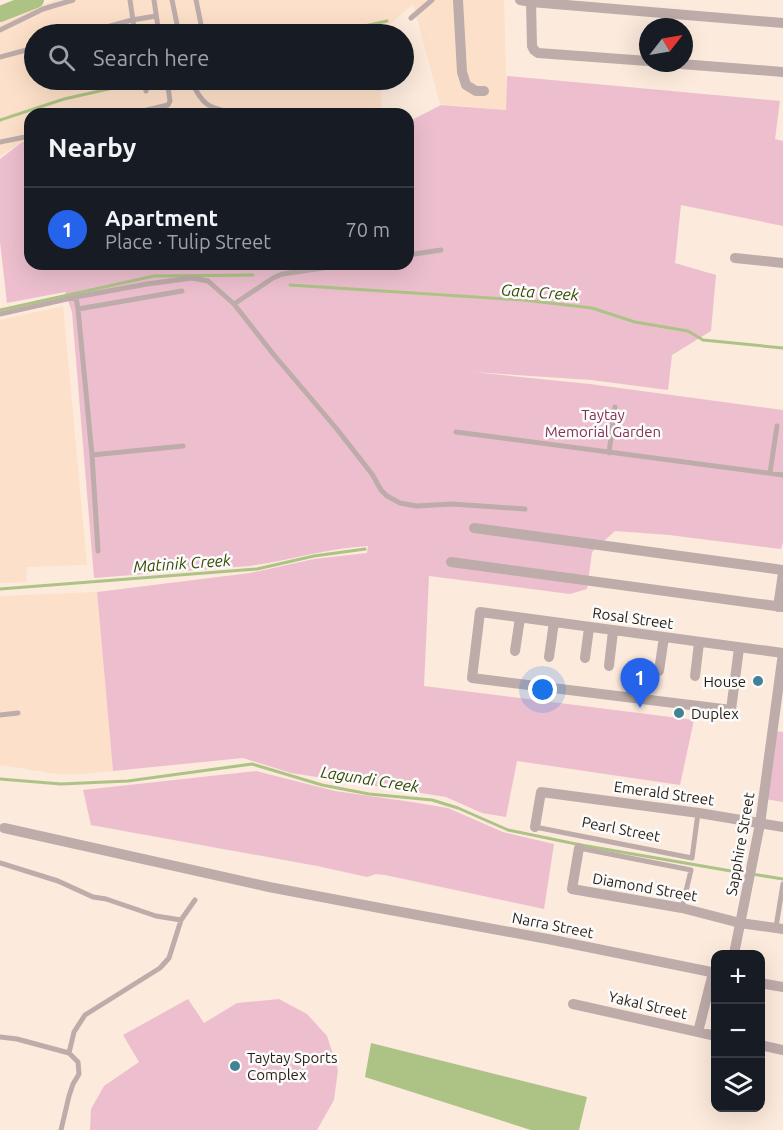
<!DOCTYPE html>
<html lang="en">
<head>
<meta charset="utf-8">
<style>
	body { margin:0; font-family:Ubuntu,sans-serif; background:#20242c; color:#f1f3f6 }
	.controls { position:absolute; right:18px; bottom:18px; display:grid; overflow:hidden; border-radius:12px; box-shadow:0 6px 24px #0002 }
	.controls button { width:54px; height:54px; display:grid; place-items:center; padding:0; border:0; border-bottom:2px solid #363941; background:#171b24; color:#f1f3f6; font:30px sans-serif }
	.compass { position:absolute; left:639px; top:18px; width:54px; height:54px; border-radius:50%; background:#171b24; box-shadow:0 6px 24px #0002; rotate:59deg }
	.you { position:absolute; left:543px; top:690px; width:21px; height:21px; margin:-15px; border:4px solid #fff; border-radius:50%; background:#1a73e8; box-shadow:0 0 0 9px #1a73e833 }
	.badge { display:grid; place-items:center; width:39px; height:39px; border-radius:50%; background:#2563eb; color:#fff; font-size:20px; font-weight:700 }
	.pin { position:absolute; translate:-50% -50px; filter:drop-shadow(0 2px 3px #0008) }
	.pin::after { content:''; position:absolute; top:32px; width:21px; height:18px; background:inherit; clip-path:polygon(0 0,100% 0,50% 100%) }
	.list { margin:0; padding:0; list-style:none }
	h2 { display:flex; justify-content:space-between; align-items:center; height:78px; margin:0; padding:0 24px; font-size:26px }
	h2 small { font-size:20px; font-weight:400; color:#9ea1a6 }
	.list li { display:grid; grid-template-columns:39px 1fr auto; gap:18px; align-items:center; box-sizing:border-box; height:84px; padding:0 24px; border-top:2px solid #363941 }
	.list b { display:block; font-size:22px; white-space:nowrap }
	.list p { margin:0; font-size:20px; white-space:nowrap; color:#9ea1a6 }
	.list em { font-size:20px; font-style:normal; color:#9ea1a6 }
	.icon { flex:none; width:33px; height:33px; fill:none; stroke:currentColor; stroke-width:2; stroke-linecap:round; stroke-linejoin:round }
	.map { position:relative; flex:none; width:783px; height:1130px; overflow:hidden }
	.search { position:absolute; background:#171b24; box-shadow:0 6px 24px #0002; left:24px; top:24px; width:390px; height:66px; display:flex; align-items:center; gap:15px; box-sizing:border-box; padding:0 21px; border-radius:33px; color:#9ea1a6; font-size:22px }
	.panel { position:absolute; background:#171b24; box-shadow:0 6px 24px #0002; left:24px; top:108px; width:390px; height:162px; border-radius:18px }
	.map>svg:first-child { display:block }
</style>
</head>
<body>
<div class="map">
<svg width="783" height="1130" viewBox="0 0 783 1130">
	<rect width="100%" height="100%" fill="#fceadc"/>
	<path fill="#fde0c9" d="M55,0H504L507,110L440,104L413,4L379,34H34V80H380L382,114H30V140H25L0,156V23L9,18Z
		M63,306L87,565L27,567L26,582L0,583V320Z
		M97,592L113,771L82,774H57L0,765V596Z"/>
	<path fill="#edbfce" d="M507,76L780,101L775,139L783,141V226L681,205L675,263L716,275L711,331L672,355L668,390L591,380L472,372L590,384L783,410V542L781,549L669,535L615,531L592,552L587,589L570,594L429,576L424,686L694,720L680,785L517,761L506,817L482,813L446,797L291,773L243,758L113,771L97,592L250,573L314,559L367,553L368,546C328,548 289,561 249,566L94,578L72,312L65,292L7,303L0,242V159L25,140H30V264H408V122L441,105L506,110Z
		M769,730L783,732V802L759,798Z
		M256,771L335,791L412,802L448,808L503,832L554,844L544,909L385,875L376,874L367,877L317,866L91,825L83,790Z
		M188,999L204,1023L237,1003L279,999L307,1014L327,1036L338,1070L334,1100L317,1130H90L91,1109L104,1086L139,1062L123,1035Z"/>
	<path fill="#adc386" d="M371,1043L587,1097L579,1130H531L365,1077Z"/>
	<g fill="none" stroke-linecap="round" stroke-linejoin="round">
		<path stroke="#adc386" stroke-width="3" d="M328,34L387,21
			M0,120L64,99L140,82
			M290,285L523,300L592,308L635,322L688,331L703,340L783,348
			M0,310L154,276L253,275
			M0,589L257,569L314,556L365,549
			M0,779L61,784L128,781L252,764L322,785L369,794L432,800L458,808L508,830L581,845L731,871
			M752,874L783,879"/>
		<path stroke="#adc386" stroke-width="16" d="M0,14L36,0"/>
		<path stroke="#bdaca9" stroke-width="5" d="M130,0L135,34
			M154,0L159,34
			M172,0L179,34
			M196,0L203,34
			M411,18L432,0
			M0,30L43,9L73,0
			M81,34L132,20L156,16
			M0,57L34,48
			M144,80L146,91
			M191,80C203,108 210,108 239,114
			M130,114L168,105L170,101L167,80
			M0,142L30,136
			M408,255L441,250
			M76,297L78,309L182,291
			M234,304L273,278L282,274L350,264
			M78,309L92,455L98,551
			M0,314L76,297L147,284L192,278L208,281L234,304L274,355L336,428L372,474L381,490L387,496L400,503L416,506L452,504L525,509
			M456,432L783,475
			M609,453L615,407
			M92,455L183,446
			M770,473L777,426
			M0,715L18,713
			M535,827L692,858L698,813
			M579,848L691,870L682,908
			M0,863L58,881L93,897L106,899L156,916L181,920
			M776,927L783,884
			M0,1037L17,1039L69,1053
			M61,1130L69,1096L73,1084L79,1074L78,1062L69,1053L74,1032L85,1015L160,968L169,958L181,920L195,900"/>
		<path stroke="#bdaca9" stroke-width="10" d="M458,0L462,72L466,85L476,91H484
			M520,0L531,2L783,23
			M531,2L532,46L534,50L538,53L648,61
			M668,63L783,72
			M735,258L783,263
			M474,528L783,570
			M451,562L783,607
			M778,607L783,573
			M515,651L520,618
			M549,657L554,622
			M585,658L589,628
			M609,666L613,631
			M659,671L664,637
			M695,676L699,643
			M535,827L541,792L699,813L783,827
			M4,828L269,887L385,909L553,940L716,973
			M579,848L572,889L682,908L740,923L783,929
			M734,954L760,824L783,653L480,612L472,678L731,710L739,648
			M760,983L783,987
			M573,1004L716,1036
			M698,1032L713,973
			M760,1045L783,1050"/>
	</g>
	<g fill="#428295" stroke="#fbfbfb" stroke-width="2">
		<circle cx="758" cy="681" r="6"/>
		<circle cx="679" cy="713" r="6"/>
		<circle cx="235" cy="1066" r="6"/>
	</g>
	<g text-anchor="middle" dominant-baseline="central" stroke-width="5" stroke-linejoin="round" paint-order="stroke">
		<g font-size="15" fill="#823254" stroke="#fbfbfb">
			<text x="603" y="414">Taytay<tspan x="603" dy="17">Memorial Garden</tspan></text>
		</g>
		<g font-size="15" fill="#2a1f16" stroke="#fbfbfb">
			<text transform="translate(633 618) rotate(8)">Rosal Street</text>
			<text transform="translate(664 793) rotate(8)">Emerald Street</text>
			<text transform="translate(621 829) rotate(11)">Pearl Street</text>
			<text transform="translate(740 844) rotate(-80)">Sapphire Street</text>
			<text transform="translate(645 887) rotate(10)">Diamond Street</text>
			<text transform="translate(553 925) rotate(11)">Narra Street</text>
			<text transform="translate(648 1005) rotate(13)">Yakal Street</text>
		</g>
		<g font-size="15" fill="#2a1f16" stroke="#fbfbfb" text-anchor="start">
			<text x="746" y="681" text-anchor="end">House</text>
			<text x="691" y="713">Duplex</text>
			<text x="247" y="1057">Taytay Sports<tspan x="247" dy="17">Complex</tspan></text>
		</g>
		<g font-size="16" font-style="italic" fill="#374902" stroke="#fbfbfb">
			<text transform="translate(540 292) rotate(4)">Gata Creek</text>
			<text transform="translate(182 563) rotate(-4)">Matinik Creek</text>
			<text transform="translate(370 779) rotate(9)">Lagundi Creek</text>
		</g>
	</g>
</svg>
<div class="controls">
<button>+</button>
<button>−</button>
<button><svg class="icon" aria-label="layers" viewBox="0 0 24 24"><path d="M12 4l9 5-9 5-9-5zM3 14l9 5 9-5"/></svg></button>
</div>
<svg class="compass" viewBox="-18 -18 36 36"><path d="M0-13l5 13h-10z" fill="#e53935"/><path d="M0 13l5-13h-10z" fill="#9ea1a6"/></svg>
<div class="you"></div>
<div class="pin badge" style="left:640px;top:708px">1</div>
<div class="search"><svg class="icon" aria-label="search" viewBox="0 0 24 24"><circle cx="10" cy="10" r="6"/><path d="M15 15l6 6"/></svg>Search here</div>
<section class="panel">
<h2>Nearby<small></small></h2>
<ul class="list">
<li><span class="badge">1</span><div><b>Apartment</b><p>Place · Tulip Street</p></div><em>70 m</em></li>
</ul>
</section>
</div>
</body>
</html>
